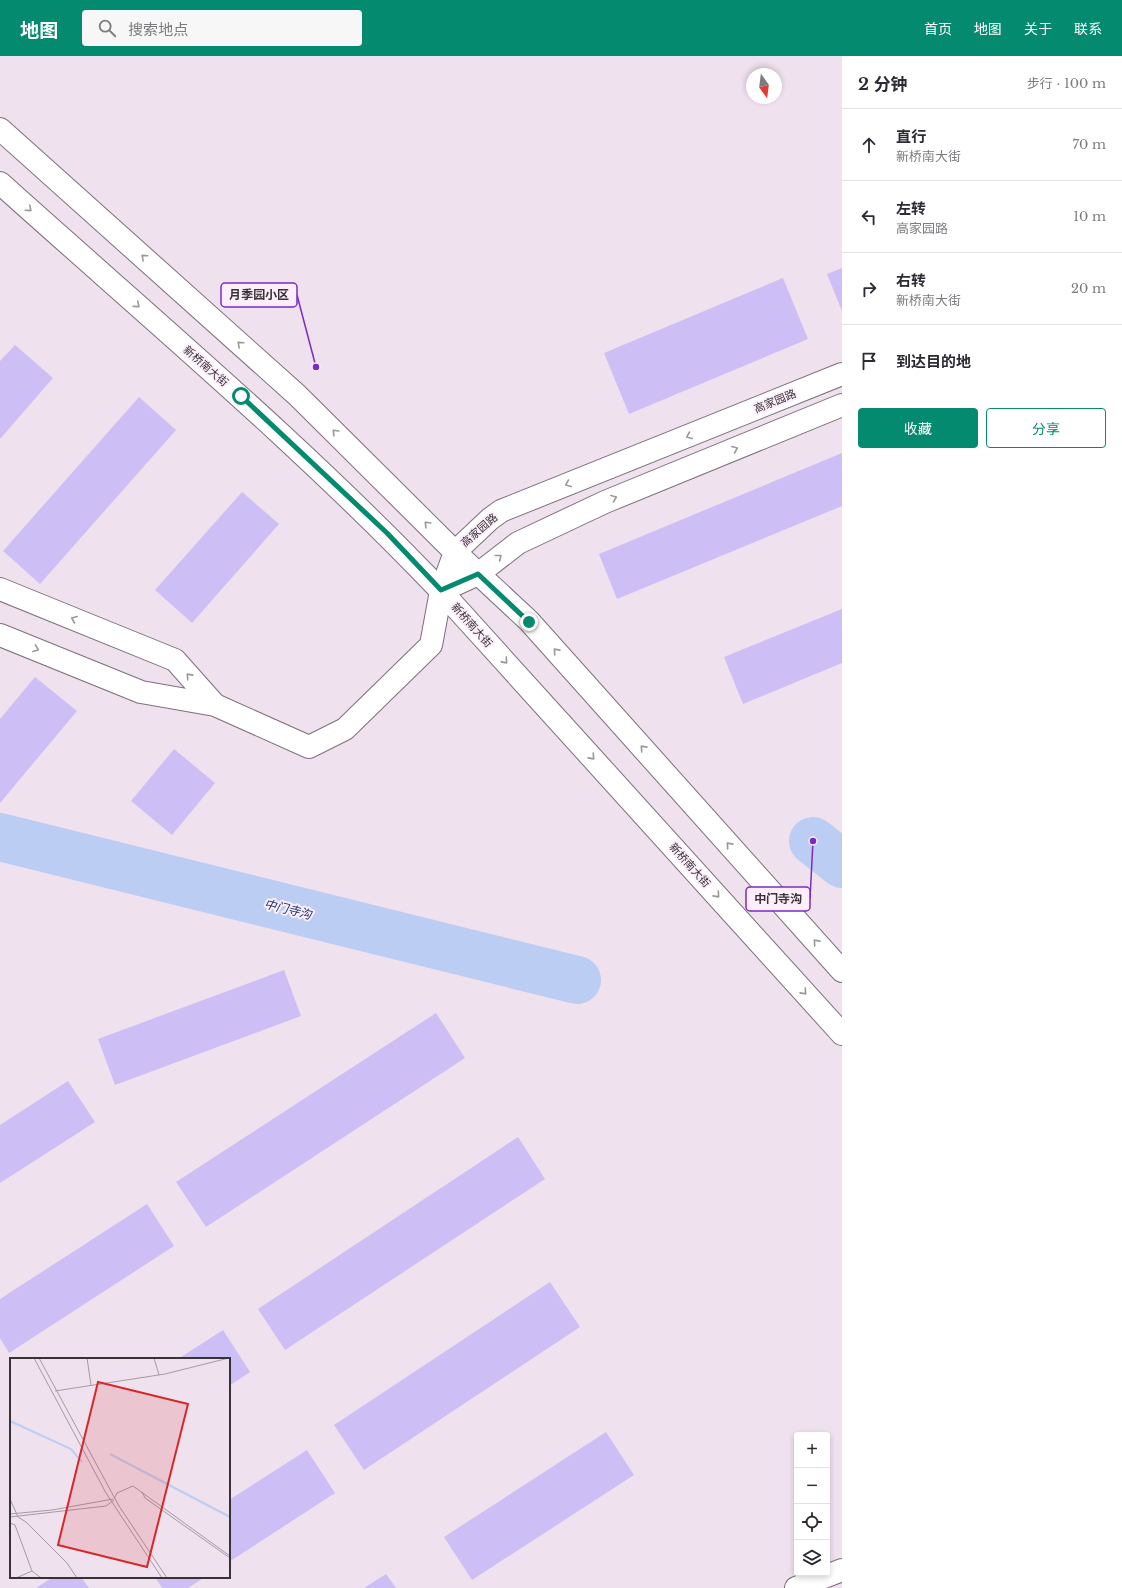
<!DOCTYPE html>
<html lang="zh">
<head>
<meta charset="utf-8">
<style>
	body { margin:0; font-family:"Libre Baskerville","Noto Sans SC",serif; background:#f7f7f7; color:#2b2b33 }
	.controls { position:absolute; right:12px; bottom:12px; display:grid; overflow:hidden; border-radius:4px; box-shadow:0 2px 6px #0003 }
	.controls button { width:36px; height:36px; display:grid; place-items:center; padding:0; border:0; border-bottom:1px solid #e1e1e2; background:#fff; color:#2b2b33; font:20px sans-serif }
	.compass { position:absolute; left:746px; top:12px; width:36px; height:36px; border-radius:50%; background:#fff; box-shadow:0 2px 6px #0003; rotate:166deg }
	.stop { position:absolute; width:12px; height:12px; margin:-9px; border:3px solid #048a6f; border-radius:50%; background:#fff }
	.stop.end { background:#048a6f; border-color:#fff; box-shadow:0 1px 4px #0008 }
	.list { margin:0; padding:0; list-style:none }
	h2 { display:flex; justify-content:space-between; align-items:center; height:52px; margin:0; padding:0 16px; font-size:17px }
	h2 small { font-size:13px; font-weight:400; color:#7c7c81 }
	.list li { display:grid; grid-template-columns:26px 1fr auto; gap:12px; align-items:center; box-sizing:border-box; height:72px; padding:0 16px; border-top:1px solid #e1e1e2 }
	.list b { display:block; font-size:15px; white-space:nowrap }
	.list p { margin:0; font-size:13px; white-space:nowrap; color:#7c7c81 }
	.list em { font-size:13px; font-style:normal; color:#7c7c81 }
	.actions { display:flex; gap:8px; padding:12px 16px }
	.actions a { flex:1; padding:9px 0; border:1px solid #048a6f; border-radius:4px; text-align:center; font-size:14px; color:#048a6f }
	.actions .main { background:#048a6f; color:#fff }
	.icon { flex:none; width:22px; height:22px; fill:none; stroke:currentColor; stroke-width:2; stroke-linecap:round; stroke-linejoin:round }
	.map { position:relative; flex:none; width:842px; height:1532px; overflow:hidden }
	header { display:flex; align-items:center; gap:24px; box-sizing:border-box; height:56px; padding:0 20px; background:#048a6f; color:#fff }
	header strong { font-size:19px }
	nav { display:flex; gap:22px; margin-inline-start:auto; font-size:14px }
	.search { width:280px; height:36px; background:#f7f7f7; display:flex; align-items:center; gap:10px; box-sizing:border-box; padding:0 14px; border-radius:4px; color:#7c7c81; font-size:15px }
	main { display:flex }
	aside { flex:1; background:#fff }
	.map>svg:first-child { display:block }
</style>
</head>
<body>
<header>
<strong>地图</strong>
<div class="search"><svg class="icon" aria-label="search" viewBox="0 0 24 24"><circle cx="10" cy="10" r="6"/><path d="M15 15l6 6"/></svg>搜索地点</div>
<nav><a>首页</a><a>地图</a><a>关于</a><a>联系</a></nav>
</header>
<main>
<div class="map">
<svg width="842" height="1532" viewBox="0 0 842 1532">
	<rect width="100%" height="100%" fill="#efe1ee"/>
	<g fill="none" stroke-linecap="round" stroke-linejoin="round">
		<path stroke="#bccdf4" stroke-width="48" d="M0,781L577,924
			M813,785L842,808"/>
	</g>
	<path fill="#cdbff5" d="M842,212V255L827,218Z
		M783,222L808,283L629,358L604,297Z
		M15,289L53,322L0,383V305Z
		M139,341L176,374L40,528L3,495Z
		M842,397V450L617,543L599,498Z
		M242,436L279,468L192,567L155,534Z
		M842,553V607L743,648L724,601Z
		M35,621L77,655L0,747V663Z
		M174,693L215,727L172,779L131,745Z
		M284,914L301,960L115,1029L98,983Z
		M436,957L465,1002L206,1171L176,1126Z
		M68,1025L95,1066L0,1127V1069Z
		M518,1081L545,1123L285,1294L258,1253Z
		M147,1148L174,1190L9,1297L0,1282V1243Z
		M550,1226L580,1271L364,1414L334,1369Z
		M223,1274L250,1316L229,1330V1303H178Z
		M606,1376L634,1419L472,1524L444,1481Z
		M307,1394L335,1437L229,1506V1444Z
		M386,1518L396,1532H364Z
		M53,1521H81L89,1532H36Z
		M155,1521H205L188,1532H162Z"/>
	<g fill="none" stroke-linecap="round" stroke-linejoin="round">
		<g stroke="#7c707b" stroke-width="24">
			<path id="street" d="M0,533L175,604L215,649
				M0,579L141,636L215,649L309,691L345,673L431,589L441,535"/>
		</g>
		<g stroke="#7c707b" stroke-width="24">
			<path id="secondary" d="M0,73L297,339L455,496
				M0,127C149,261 303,390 441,535
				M441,535L455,496L490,463L501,455L842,318
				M441,535L478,518L518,487L605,446L842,349
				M796,1532L842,1514"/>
		</g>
		<g stroke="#7c707b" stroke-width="24">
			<path id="primary" d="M455,496L529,565L842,915
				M441,535L842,978"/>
		</g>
		<use href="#street" stroke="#fff" stroke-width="22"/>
		<use href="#secondary" stroke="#fff" stroke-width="22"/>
		<use href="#primary" stroke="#fff" stroke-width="22"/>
	</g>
	<defs><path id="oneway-chevron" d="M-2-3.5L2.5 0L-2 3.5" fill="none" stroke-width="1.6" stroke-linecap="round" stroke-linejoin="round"/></defs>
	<g stroke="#9b989a">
		<use href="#oneway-chevron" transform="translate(29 153) rotate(42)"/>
		<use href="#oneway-chevron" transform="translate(144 201) rotate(-138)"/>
		<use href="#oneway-chevron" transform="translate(137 249) rotate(41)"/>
		<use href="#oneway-chevron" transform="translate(240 288) rotate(-138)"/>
		<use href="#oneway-chevron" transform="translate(335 376) rotate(-135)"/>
		<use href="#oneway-chevron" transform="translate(689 380) rotate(158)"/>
		<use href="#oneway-chevron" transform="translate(735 393) rotate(-22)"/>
		<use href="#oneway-chevron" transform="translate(568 428) rotate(158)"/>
		<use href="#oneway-chevron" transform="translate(614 442) rotate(-22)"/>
		<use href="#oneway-chevron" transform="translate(427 468) rotate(-135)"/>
		<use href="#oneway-chevron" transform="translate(499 501) rotate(-38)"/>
		<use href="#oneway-chevron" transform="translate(74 563) rotate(-158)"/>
		<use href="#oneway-chevron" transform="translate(36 593) rotate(22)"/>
		<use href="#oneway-chevron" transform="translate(556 595) rotate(-132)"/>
		<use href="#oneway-chevron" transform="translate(505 605) rotate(48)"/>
		<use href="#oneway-chevron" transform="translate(189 620) rotate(-132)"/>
		<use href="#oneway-chevron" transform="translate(643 692) rotate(-132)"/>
		<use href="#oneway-chevron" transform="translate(592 701) rotate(48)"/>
		<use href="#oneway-chevron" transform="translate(729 789) rotate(-132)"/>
		<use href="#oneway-chevron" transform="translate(717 839) rotate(48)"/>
		<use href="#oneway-chevron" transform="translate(816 886) rotate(-132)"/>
		<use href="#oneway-chevron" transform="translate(804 936) rotate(48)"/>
	</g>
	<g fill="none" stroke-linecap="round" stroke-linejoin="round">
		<path stroke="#048a6f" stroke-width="5" d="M241,340L387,477L441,534L478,518L529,566"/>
	</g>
	<g text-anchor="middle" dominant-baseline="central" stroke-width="4" stroke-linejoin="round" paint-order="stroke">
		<g font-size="11" fill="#373236" stroke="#fceefb">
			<text transform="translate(206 310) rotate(41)">新桥南大街</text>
			<text transform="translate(775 345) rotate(-22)">高家园路</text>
			<text transform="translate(479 474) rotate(-41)">高家园路</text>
			<text transform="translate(472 569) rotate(48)">新桥南大街</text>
			<text transform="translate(690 809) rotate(48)">新桥南大街</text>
		</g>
		<g font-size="12" font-style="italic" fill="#162e75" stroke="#fceefb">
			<text transform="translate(288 853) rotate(14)">中门寺沟</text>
		</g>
	</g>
	<g transform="translate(10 1302)">
		<rect width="220" height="220" fill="#efe1ee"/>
		<path fill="none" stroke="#bccdf4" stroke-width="2" d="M0,63L61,91L72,104M100,96L220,159"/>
		<path fill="none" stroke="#a59ba4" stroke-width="1" d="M24,0L96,135L152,220M29,0L109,148L157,220M77,0L81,27M144,0L149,17M45,33L155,16L219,0M132,134L135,140L220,200M0,141L8,159L16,164L57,205L67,220M104,141L107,135L123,128L220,198M0,156L42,152L103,141M0,159L96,148L104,142M0,165L5,167L22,213L31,220M6,220L22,213"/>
		<path fill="#d62828" fill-opacity="0.15" stroke="#d62828" stroke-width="2" d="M88,24L178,46L137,209L48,187Z"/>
		<rect width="220" height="220" fill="none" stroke="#373236" stroke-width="2"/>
	</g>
	<path fill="none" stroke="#7b2cbf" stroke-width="1.5" d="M316 311L297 239M813 785L810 843"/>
	<g fill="#7b2cbf" stroke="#fceefb" stroke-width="1.5">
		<circle cx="316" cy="311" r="4"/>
		<circle cx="813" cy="785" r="4"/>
	</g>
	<g fill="#fceefb" stroke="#7b2cbf" stroke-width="1.5">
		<rect x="221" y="227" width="76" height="24" rx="4"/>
		<rect x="746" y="831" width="64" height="24" rx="4"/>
	</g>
	<g font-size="12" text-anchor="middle" font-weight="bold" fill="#373236">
		<text x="259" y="243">月季园小区</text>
		<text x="778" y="847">中门寺沟</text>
	</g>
</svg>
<div class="controls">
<button>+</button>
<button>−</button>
<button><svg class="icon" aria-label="locate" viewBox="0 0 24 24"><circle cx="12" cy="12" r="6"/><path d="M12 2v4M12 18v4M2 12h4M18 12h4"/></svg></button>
<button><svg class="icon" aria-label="layers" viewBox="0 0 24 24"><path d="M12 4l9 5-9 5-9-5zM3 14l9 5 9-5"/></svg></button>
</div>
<svg class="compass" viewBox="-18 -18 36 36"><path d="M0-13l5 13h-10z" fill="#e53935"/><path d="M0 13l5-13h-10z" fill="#7c7c81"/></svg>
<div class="stop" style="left:241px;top:340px"></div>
<div class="stop end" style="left:529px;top:566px"></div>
</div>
<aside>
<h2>2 分钟<small>步行 · 100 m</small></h2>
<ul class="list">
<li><svg class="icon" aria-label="ahead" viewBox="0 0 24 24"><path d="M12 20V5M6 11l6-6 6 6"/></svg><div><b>直行</b><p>新桥南大街</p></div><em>70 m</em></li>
<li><svg class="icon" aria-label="left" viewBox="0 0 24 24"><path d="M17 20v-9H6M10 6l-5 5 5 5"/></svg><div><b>左转</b><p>高家园路</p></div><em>10 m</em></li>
<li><svg class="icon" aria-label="right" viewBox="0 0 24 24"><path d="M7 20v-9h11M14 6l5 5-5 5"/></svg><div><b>右转</b><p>新桥南大街</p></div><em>20 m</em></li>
<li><svg class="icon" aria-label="arrive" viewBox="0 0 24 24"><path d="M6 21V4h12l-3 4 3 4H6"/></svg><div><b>到达目的地</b></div></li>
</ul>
<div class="actions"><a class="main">收藏</a><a>分享</a></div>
</aside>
</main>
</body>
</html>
